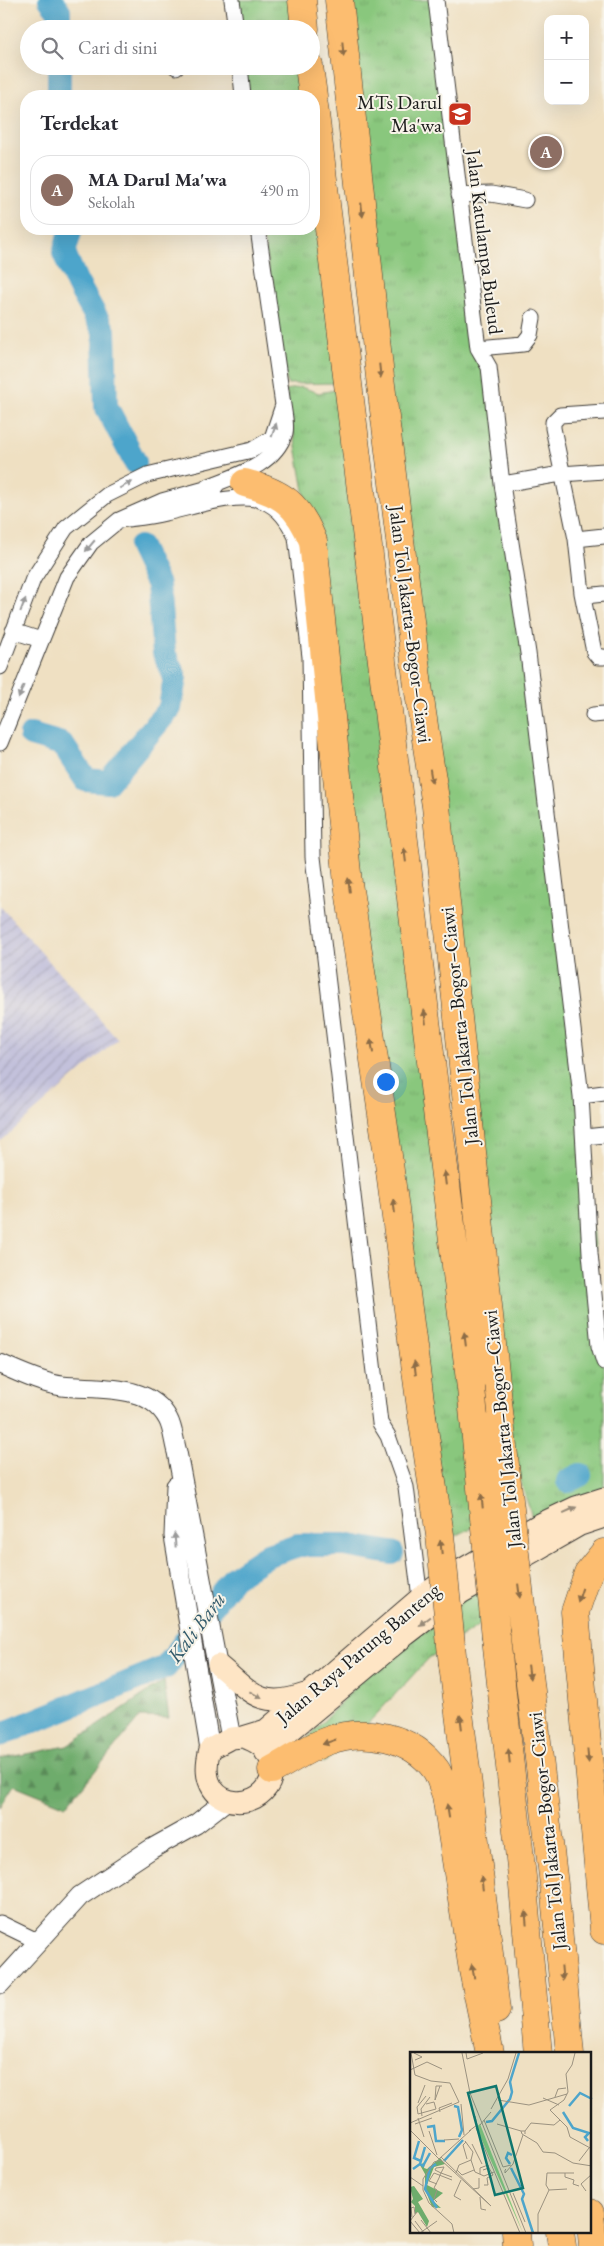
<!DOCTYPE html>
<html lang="id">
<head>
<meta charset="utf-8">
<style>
	body { margin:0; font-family:"EB Garamond",serif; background:#f7f7f7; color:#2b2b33 }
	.controls { position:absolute; right:15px; top:15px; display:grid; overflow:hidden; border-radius:10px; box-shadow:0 5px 20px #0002 }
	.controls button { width:45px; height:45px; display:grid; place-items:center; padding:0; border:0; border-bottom:1px solid #e1e1e2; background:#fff; color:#2b2b33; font:25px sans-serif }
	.you { position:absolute; left:385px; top:1081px; width:18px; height:18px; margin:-12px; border:4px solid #fff; border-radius:50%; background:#1a73e8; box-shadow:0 0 0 8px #1a73e833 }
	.badge { display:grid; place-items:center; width:32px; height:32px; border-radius:50%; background:#c8321e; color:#fff; font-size:16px; font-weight:700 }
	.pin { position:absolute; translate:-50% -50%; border:2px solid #fff; box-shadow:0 1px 5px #0006 }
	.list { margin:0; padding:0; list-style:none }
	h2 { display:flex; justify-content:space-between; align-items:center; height:65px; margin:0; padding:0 20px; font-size:21px }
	h2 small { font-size:16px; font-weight:400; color:#7c7c81 }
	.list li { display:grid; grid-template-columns:32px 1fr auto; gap:15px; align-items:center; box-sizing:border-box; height:70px; margin:0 10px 10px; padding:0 10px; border:1px solid #e1e1e2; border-radius:20px }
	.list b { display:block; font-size:19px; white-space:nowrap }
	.list p { margin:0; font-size:16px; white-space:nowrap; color:#7c7c81 }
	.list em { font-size:16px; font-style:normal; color:#7c7c81 }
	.icon { flex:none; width:28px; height:28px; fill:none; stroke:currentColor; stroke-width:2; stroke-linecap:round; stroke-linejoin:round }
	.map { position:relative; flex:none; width:604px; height:2246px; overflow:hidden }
	.search { position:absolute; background:#fff; box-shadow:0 5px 20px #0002; left:20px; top:20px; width:300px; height:55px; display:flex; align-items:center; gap:12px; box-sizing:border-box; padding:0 18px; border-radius:28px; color:#7c7c81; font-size:19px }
	.panel { position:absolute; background:#fff; box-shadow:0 5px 20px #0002; left:20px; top:90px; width:300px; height:145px; border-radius:20px }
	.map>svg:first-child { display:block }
</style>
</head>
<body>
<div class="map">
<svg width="604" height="2246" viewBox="0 0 604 2246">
	<defs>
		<pattern id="industrial-furrows" width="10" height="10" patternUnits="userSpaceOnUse" patternTransform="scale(1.25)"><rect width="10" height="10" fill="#c3c1db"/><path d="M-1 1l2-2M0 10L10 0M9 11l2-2" fill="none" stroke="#a7a5bb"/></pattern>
		<pattern id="grass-tufts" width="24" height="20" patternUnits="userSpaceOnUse" patternTransform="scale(1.25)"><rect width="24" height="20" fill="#89c77d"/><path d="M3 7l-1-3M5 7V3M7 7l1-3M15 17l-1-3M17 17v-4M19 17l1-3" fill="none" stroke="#76aa6b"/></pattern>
		<pattern id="forest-firs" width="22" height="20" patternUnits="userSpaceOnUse" patternTransform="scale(1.25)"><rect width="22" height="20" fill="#6eac6c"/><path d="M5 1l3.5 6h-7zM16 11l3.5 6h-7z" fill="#5a8b58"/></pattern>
	</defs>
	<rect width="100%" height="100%" fill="#f7f3e8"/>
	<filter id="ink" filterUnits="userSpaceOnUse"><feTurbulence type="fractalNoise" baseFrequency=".02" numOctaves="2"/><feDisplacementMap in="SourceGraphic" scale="10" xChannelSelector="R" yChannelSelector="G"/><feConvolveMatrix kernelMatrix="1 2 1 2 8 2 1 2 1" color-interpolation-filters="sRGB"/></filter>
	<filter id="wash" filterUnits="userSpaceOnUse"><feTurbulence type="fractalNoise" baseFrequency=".0096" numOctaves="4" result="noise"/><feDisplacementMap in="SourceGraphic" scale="20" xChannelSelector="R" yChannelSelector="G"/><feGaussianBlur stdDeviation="1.12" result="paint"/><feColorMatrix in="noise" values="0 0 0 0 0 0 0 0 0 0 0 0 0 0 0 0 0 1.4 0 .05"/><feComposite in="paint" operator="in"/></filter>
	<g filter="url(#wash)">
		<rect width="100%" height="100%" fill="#efe0c2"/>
		<path fill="url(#industrial-furrows)" d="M0,906L118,1039L1,1141L0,1140Z"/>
		<path fill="url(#grass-tufts)" stroke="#52724c" d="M232,0H306L308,29H236Z
			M339,0H439L478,348L489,367L585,1137L604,1362V1517L542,1546L500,1421Z
			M241,66H311L313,96H245Z
			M314,114L339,383L287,384L262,229H314Z
			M301,387L319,393L340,389L486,1521L441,1543L313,541L286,390Z
			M479,1585L484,1622L429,1658L358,1734L324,1763L297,1750L415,1621Z"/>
		<path fill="url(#forest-firs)" stroke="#456444" d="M164,1681L169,1718L140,1717L66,1806L14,1785L0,1807V1759L67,1746Z"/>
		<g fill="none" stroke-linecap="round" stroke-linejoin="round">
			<path stroke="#4ea5cb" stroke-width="24" d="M50,0L59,11V29
				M59,66V96
				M71,229L64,253L77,283L104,331L106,406L135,462
				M31,735L62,744L86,780L108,782L170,708L175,677L164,653L158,585L140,547
				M568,1481L580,1475
				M0,1735L166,1667L233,1578L268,1555L298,1545H344L392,1553"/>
		</g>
	</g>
	<g filter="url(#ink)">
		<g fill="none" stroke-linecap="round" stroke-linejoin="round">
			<g stroke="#3c3935" stroke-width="17">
				<path id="minor" d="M232,0L236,29
					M436,0L478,348L489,367L502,484L528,653L581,1096L590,1253L599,1346L604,1362
					M240,66L243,96
					M176,67L177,66
					M459,195L491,194L525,200
					M258,229L283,405
					M478,348L523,344L530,335L533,318
					M604,412L560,415L553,422V428L576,539L582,593L585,596L604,594
					M502,484L561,474L604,471
					M119,520C134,518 150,517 165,513C191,508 237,491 263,501C280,508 288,521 296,537L310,657L313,857L380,1423L388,1436L406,1487L420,1598
					M576,539L604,536
					M582,593L594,652L598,657H604
					M13,631L41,640
					M0,667L33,579L66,528L107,495L147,475L252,450L272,438L283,405C284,413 287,425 285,433C274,466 236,475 207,487
					M593,715L604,714
					M0,743L67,577L91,543L119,520L162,501L216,486
					M581,1096L604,1093
					M585,1137L604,1135
					M0,1923L37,1941"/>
			</g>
			<g stroke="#3c3935" stroke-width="21">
				<path id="tertiary" d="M0,1364C19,1372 41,1383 62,1386C96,1390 149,1382 168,1419C173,1428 174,1442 177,1452L231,1738
					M176,1486L174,1536L210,1749
					M0,1984L80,1896L151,1849L196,1824L227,1800"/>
			</g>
			<g stroke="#3c3935" stroke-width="23">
				<path id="secondary" d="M218,1665C251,1692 259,1710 305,1694
					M243,1737L266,1730L420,1598L447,1578L538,1525L576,1507L604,1498
					M243,1737C256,1741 267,1748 271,1762C282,1813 190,1821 210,1749L231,1738Z
					M265,1752L406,1635L461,1593L580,1525L604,1517"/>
			</g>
			<g stroke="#3c3935" stroke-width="29">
				<path id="motorway" d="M302,0L305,29
					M339,0L380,377L418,686L436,806L500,1421
					M309,66L313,96
					M314,106L471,1388
					M245,483C283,493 298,504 313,541L348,883L387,1148L422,1416
					M604,1553L588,1573L575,1612L604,1930
					M523,1624L554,1885L570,2054
					M496,1637L523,1886L538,2054
					M453,1665L496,2010
					M272,1770C290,1760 308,1748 327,1741C364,1727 412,1736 436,1770C440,1776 443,1787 446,1795L473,1970L490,2054
					M590,2213L593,2246
					M516,2232L517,2246
					M560,2232L562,2246"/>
			</g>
			<use href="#minor" stroke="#fff" stroke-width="15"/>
			<use href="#tertiary" stroke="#fff" stroke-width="19"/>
			<use href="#secondary" stroke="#fee5c5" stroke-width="21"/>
			<use href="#motorway" stroke="#fcbd6f" stroke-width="28"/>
			<g stroke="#3c3935" stroke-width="29" stroke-linecap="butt">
				<path id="motorway-bridge" d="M471,1388L496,1637
					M422,1416L440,1535L453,1665
					M500,1421L523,1624"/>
			</g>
			<use href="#motorway-bridge" stroke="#fcbd6f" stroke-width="28"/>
		</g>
		<defs><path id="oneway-solid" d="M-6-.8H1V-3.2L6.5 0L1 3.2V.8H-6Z" transform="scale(1.25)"/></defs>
		<g fill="#8c6c46">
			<use href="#oneway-solid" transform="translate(343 49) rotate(85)"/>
			<use href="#oneway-solid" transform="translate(362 210) rotate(83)"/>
			<use href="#oneway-solid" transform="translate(380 371) rotate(84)"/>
			<use href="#oneway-solid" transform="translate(431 776) rotate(81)"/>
			<use href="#oneway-solid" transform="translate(405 855) rotate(-97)"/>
			<use href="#oneway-solid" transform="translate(349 885) rotate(-97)"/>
			<use href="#oneway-solid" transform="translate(425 1017) rotate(-97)"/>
			<use href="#oneway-solid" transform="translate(372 1046) rotate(-98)"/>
			<use href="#oneway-solid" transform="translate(445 1178) rotate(-97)"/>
			<use href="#oneway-solid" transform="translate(394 1206) rotate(-97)"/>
			<use href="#oneway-solid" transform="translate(465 1339) rotate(-97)"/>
			<use href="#oneway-solid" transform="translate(415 1368) rotate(-97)"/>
			<use href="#oneway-solid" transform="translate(482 1501) rotate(-96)"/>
			<use href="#oneway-solid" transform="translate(441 1547) rotate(-96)"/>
			<use href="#oneway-solid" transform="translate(519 1591) rotate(83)"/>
			<use href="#oneway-solid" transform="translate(580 1595) rotate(108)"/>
			<use href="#oneway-solid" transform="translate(529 1672) rotate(83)"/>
			<use href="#oneway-solid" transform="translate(461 1722) rotate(-97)"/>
			<use href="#oneway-solid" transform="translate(329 1742) rotate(161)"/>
			<use href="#oneway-solid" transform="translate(509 1756) rotate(-96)"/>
			<use href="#oneway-solid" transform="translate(588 1756) rotate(85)"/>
			<use href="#oneway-solid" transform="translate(448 1811) rotate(-99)"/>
			<use href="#oneway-solid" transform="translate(482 1883) rotate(-97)"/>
			<use href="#oneway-solid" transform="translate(526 1918) rotate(-95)"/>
			<use href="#oneway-solid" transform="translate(473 1971) rotate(-100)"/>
			<use href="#oneway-solid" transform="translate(562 1973) rotate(85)"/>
		</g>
		<g fill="#999">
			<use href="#oneway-solid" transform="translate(274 430) rotate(-71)"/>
			<use href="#oneway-solid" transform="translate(126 485) rotate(-26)"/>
			<use href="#oneway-solid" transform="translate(90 546) rotate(130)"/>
			<use href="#oneway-solid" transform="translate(23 605) rotate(-69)"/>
			<use href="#oneway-solid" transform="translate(21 692) rotate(111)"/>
			<use href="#oneway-solid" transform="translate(175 1540) rotate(-95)"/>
		</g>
		<g fill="#988b79">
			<use href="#oneway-solid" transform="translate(570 1510) rotate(-24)"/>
			<use href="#oneway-solid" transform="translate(425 1621) rotate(143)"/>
			<use href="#oneway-solid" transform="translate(256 1695) rotate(28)"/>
		</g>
	</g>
	<defs>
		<g id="school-square" transform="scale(1.25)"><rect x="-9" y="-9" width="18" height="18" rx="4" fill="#c8321e" stroke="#f7f3e8"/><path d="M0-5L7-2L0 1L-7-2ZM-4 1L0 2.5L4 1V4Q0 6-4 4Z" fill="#fff"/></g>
	</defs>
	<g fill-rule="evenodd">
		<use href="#school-square" x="460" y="114"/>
	</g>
	<g text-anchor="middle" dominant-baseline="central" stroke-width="4" stroke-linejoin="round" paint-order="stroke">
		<g font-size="20" fill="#1c1c1c" stroke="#f7f3e8" text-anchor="end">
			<text x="442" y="102">MTs Darul<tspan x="442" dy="23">Ma'wa</tspan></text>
		</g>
		<g font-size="20" fill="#1c1c1c" stroke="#f7f3e8">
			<text transform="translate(485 242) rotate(83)">Jalan Katulampa Buleud</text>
			<text transform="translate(411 624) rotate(83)">Jalan Tol Jakarta–Bogor–Ciawi</text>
			<text transform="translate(459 1026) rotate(-96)">Jalan Tol Jakarta–Bogor–Ciawi</text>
			<text transform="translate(502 1429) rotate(-96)">Jalan Tol Jakarta–Bogor–Ciawi</text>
			<text transform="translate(358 1653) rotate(-40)">Jalan Raya Parung Banteng</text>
			<text transform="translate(547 1831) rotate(-96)">Jalan Tol Jakarta–Bogor–Ciawi</text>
		</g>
		<g font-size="21" font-style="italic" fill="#325a6b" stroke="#f7f3e8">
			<text transform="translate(196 1627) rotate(-53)">Kali Baru</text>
		</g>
	</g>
	<g transform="translate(410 2052)">
		<rect width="181" height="181" fill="#efe0c2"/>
		<path d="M70,72L113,181L66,75Z" fill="#89c77d"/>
		<path d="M30,106L35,112L24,115L17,133L33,141L23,149L31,156L22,155L15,137V122L10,113L15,110L14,116L17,117ZM4,134L13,147L8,150L19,169L17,175L8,160L5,162V154L1,150L3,147L0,135Z" fill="#6eac6c"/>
		<path fill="none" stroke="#4ea5cb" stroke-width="2.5" d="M44,54L48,55L52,78L49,85M159,54L170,41L182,47M153,60L163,76L179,81L175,85L178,89M76,70L82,69L100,47L102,40L100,30L109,1M17,75L24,74L26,89H35M9,89L4,106L11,109M34,109L53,88M10,112L13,114L20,101M26,112L20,116L15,137L27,156M100,112L96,106L98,101L102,103M101,116L114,142L112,147L123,181M3,117L10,112L15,95"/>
		<path fill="none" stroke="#9b9280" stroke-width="1" d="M1,1L5,23L21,29L40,31L49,50M4,1L12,5L5,8M52,1L60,41L116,181M56,1L57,7L73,1M165,1L162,13L156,22L158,40L154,48L140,58L157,75L160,85L182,97M0,18L17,10L32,17M30,34L25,48L26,34H32M145,45L148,37L156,36M133,46L149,53M88,48L119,53L157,42M8,51L15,33M16,52L24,50L26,57L8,62L7,55L16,44M51,52L54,83M81,57L98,27L106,1M30,60L29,56L42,51M12,64L11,57L20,45M8,66L14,85M74,68L93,115L101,113M0,71L49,50M5,72L22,66M87,72L111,79M70,73L81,60M66,76L110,181M0,78L29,107L61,78M19,79L27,103M59,79L67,73L65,64M115,79L121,71L144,73L150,68M115,82V79H111L112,82L127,91L133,100L145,101L163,111L182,114M34,88L49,87M55,89L63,100L61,108L65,120L74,124L84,120M56,90L53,93L57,107M62,92L72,112M31,105L81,154L31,108L24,110L13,127V138L19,151L42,172L44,181M169,109L179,96M96,117L95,118V121L103,112L113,83M47,118L52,123L64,118M73,118L79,116L83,123L77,126L78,133H74M46,121L49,113L61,108M155,121V125L164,128L163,132L169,134M70,122V116L78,113L79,116M0,125L13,134M27,132L19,129L24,121L42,128M63,137L69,136V126M139,138L136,133L137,121H164M139,138L157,137M176,139L171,132L182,122M103,141L115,170M70,145L71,157L76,158M51,148L44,144L51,128M27,150L24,147L27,138L24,136L29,126L30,123L34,115L26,116L25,118L31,121L42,125M7,160L0,169L10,181M2,165L1,156L4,155L5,162M11,168L21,181M5,169L14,181M10,181L27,169M128,181V162L139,138"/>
		<path fill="#0f766e" fill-opacity="0.15" stroke="#0f766e" stroke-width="2.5" d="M86,34L113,136L85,143L58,41Z"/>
		<rect width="181" height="181" fill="none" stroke="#1c1c1c" stroke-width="2.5"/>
	</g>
</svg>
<div class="controls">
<button>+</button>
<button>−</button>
</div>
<div class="you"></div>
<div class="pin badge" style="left:546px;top:152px;background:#8d6e63">A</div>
<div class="search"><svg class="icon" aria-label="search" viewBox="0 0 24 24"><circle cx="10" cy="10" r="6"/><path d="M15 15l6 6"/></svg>Cari di sini</div>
<section class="panel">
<h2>Terdekat<small></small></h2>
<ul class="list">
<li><span class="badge" style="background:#8d6e63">A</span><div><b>MA Darul Ma'wa</b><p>Sekolah</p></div><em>490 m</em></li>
</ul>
</section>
</div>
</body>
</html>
